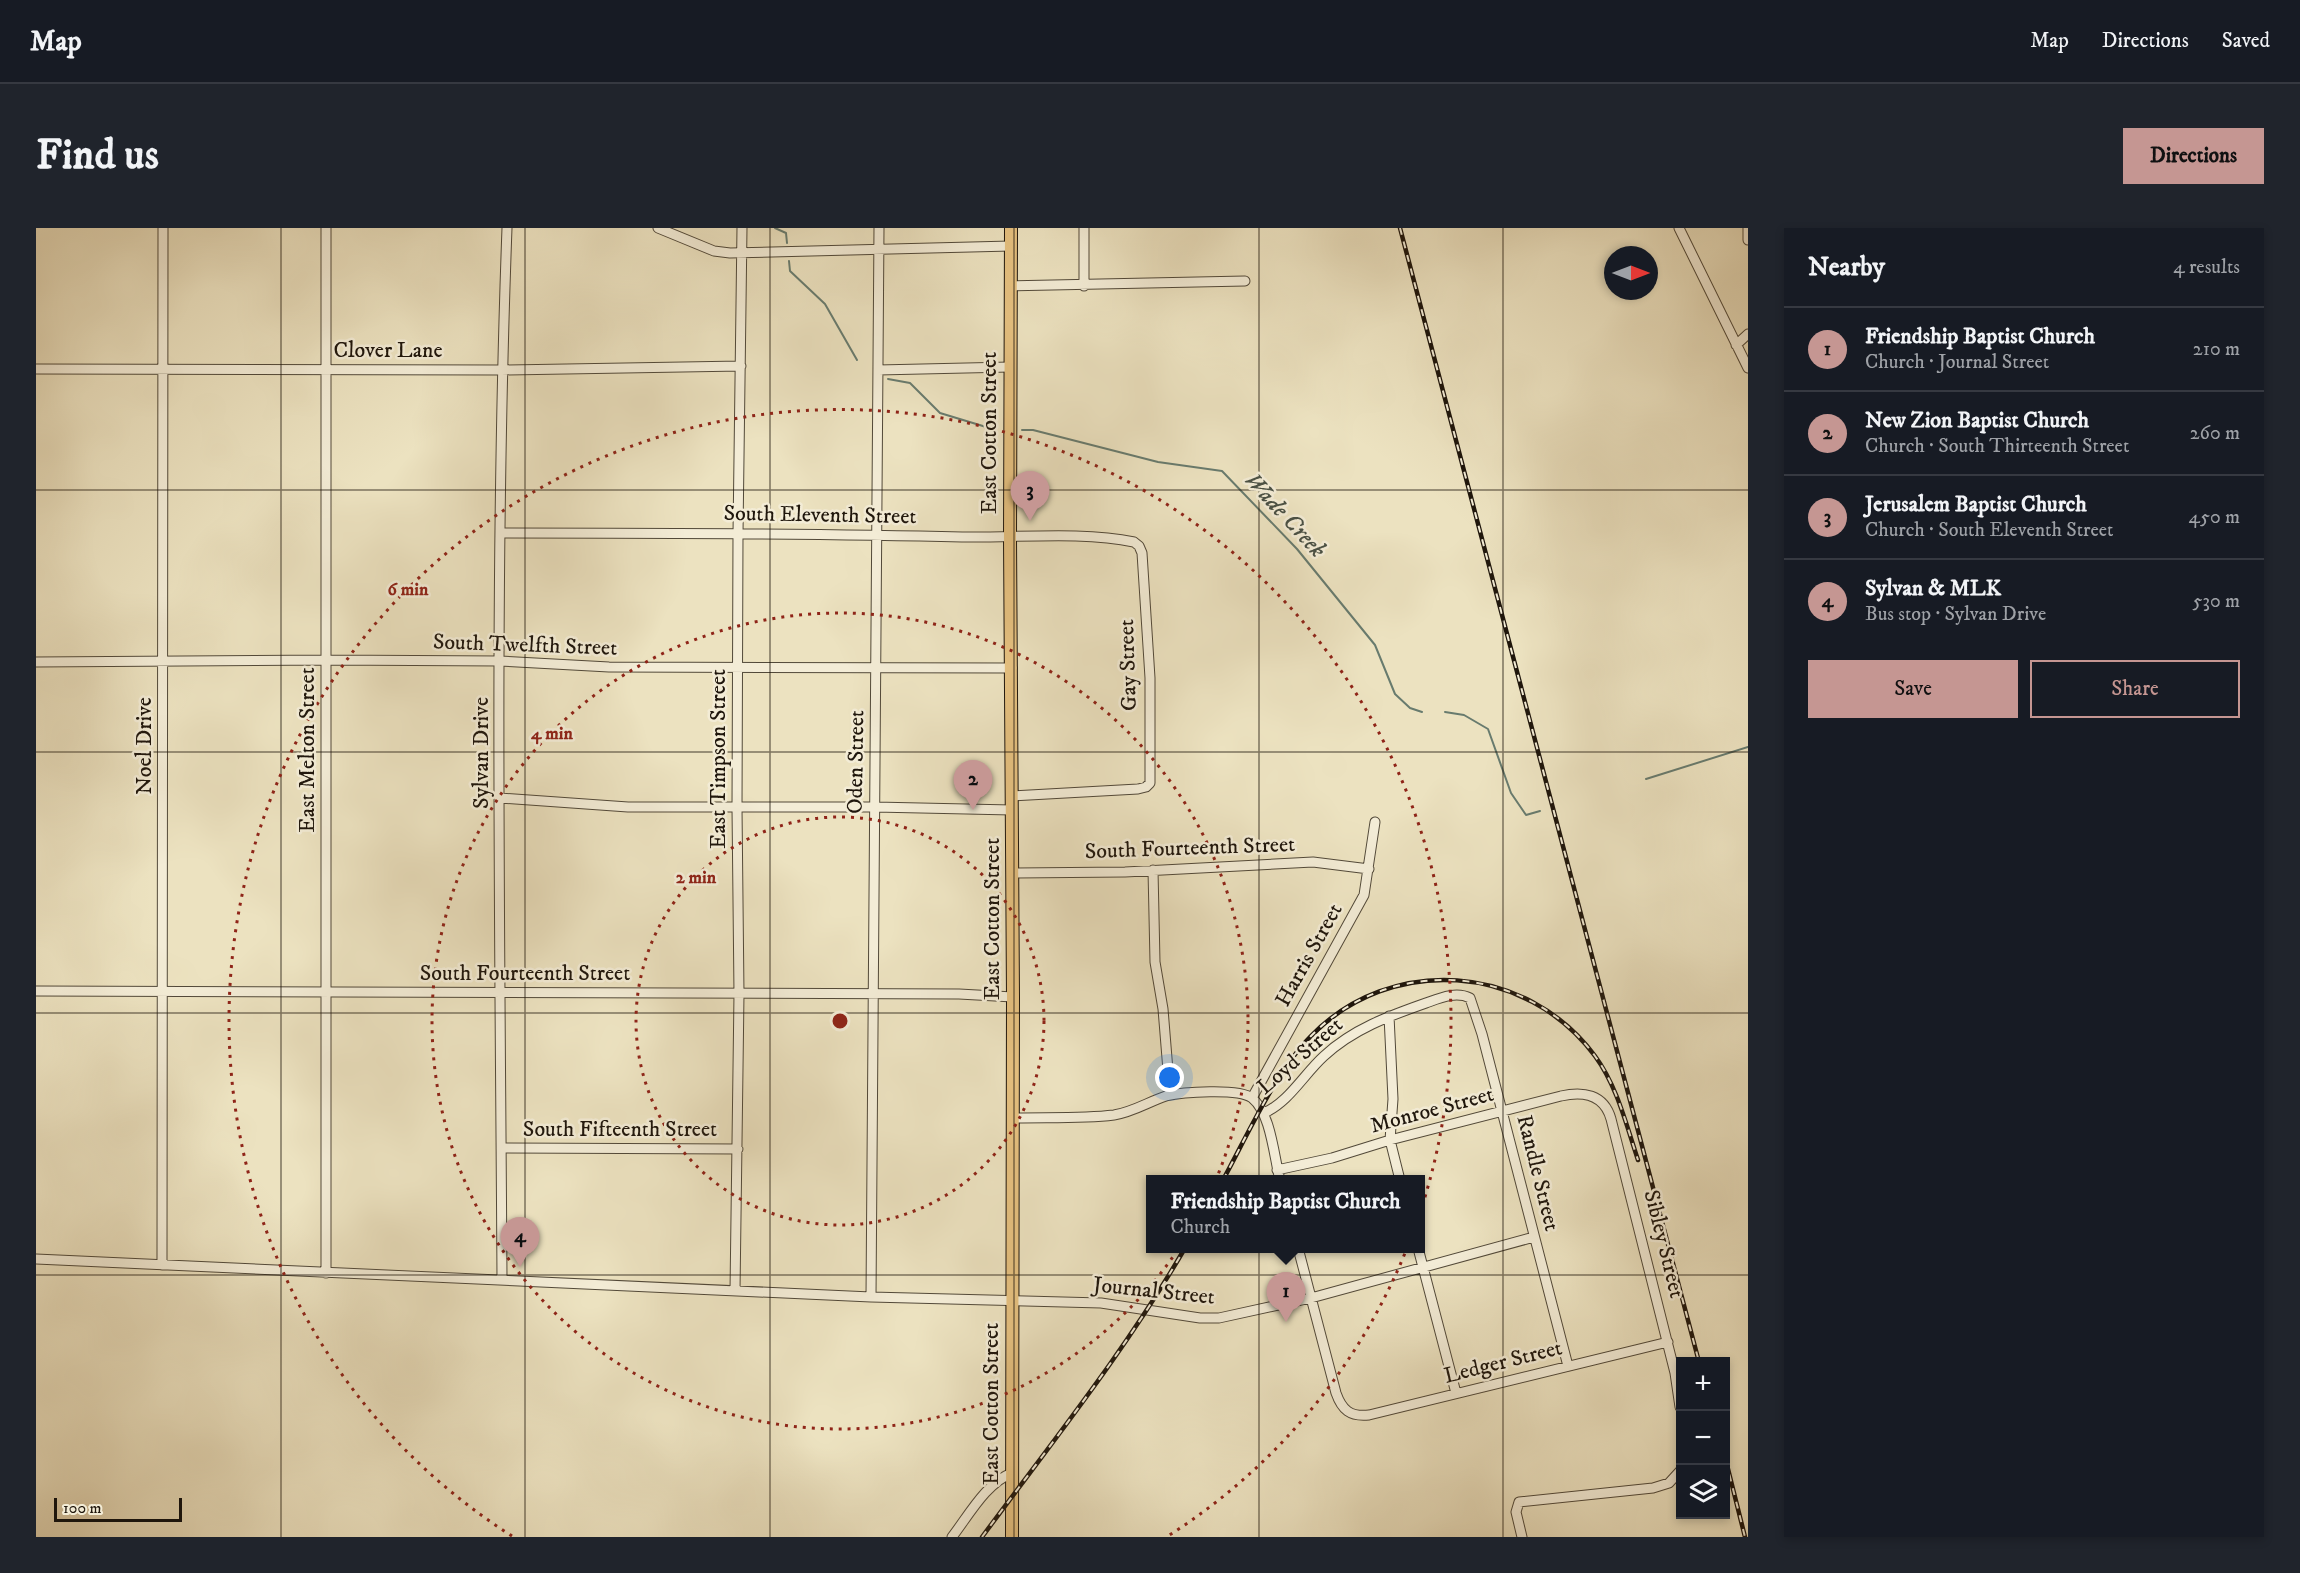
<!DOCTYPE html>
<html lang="en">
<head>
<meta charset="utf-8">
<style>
	body { margin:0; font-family:"IM FELL DW Pica",serif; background:#20242c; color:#f1f3f6 }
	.controls { position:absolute; right:18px; bottom:18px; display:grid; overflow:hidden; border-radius:0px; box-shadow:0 3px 9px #0003 }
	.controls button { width:54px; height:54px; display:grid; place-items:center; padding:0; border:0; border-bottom:2px solid #363941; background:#171b24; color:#f1f3f6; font:30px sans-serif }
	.compass { position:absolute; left:1568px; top:18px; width:54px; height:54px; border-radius:50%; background:#171b24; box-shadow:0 3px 9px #0003; rotate:90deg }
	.scale { position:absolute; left:18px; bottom:15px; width:128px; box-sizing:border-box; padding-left:6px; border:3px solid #1f160c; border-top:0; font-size:16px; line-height:21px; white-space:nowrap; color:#1f160c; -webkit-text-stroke:4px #f3ecd6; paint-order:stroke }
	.you { position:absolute; left:1134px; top:850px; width:21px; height:21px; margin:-15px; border:4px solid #fff; border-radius:50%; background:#1a73e8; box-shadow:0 0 0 9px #1a73e833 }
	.badge { display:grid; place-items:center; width:39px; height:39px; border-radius:50%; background:#c59692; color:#111; font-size:20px; font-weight:700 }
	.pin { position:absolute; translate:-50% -50px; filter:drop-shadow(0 2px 3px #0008) }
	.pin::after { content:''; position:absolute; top:32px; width:21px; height:18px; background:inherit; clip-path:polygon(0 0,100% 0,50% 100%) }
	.popup { position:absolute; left:1110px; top:947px; width:279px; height:78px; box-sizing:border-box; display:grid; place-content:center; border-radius:0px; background:#171b24; filter:drop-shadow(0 2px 4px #0005); font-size:20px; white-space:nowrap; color:#9ea1a6 }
	.popup b { font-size:22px; color:#f1f3f6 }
	.popup::after { content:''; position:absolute; left:50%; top:100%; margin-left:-12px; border:12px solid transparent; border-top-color:#171b24 }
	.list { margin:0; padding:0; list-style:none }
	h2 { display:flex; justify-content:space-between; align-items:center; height:78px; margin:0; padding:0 24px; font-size:26px }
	h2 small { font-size:20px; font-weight:400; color:#9ea1a6 }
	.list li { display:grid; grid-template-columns:39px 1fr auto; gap:18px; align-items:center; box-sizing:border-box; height:84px; padding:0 24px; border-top:2px solid #363941 }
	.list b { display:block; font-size:22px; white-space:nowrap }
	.list p { margin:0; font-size:20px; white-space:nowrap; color:#9ea1a6 }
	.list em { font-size:20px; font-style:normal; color:#9ea1a6 }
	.actions { display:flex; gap:12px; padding:18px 24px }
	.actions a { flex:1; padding:14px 0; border:2px solid #c59692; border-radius:0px; text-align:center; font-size:21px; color:#c59692 }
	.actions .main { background:#c59692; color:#111 }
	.icon { flex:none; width:33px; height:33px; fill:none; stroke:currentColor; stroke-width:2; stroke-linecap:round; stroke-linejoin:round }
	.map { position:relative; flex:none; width:1712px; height:1309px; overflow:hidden; border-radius:0px }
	header { display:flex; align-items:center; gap:36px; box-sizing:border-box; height:84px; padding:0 30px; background:#171b24; border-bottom:2px solid #363941 }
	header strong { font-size:28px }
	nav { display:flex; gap:33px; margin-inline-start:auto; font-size:21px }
	.intro { display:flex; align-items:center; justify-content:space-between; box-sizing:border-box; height:144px; padding:0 36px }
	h1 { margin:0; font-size:42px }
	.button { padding:15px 27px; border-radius:0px; background:#c59692; color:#111; font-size:21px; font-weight:700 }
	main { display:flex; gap:36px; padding:0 36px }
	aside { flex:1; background:#171b24; border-radius:0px; box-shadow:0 3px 9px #0003 }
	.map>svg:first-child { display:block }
</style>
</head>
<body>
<header>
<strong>Map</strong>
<nav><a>Map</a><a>Directions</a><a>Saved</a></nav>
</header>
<div class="intro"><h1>Find us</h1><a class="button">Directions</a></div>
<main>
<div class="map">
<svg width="1712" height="1309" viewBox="0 0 1712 1309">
	<rect width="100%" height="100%" fill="#ece2c0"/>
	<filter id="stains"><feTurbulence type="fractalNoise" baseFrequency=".00333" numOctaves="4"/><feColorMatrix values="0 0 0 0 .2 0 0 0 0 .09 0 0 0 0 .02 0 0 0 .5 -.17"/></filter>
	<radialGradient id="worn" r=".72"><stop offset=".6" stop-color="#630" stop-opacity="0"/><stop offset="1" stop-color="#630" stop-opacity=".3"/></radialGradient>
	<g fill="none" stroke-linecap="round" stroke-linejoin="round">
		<path stroke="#687b6e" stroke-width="2" d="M739,0L750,5L751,15
			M753,33L754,43L789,76L821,132
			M852,151L874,155L904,185L960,202
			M986,202H997L1122,234L1186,243L1261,321L1339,417L1359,466L1374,480L1386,484
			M1409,484L1428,487L1452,501L1475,565L1490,587L1504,583
			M1610,551L1712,519"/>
		<g stroke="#524939" stroke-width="11">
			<path id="minor" d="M622,0L678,23L694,25L975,18
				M1048,0V58
				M1643,0L1712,140
				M1712,0V12
				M974,58L1209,53
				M1700,117L1712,106
				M0,141L466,142L705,138
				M842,142L974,139
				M465,305C619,305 772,305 926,309C980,310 1046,303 1098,314L1103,318L1106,325L1114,450V555L1110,559L1102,561L976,568
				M0,434L291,432L464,433L573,439L976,440
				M464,570L592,579H839L976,582
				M1117,642L1119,734L1127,781L1134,867
				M977,645L1089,644L1277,634L1333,641
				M0,763L923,766L977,769
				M1353,788L1357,871L1354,912L1364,952
				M1216,870L1328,667L1339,594
				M1228,885C1253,874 1268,846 1288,828C1317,801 1353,788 1390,775C1404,770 1420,763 1434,770L1446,806L1532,1138
				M977,890C1010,889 1045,891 1078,887C1097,884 1112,874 1130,868C1146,864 1203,860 1216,870C1235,885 1238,929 1244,952
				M465,920L702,921
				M1241,942L1296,930L1354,912L1525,868C1547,863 1568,866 1575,891L1639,1145L1644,1179
				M1262,1020L1300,1165C1306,1182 1314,1189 1333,1187L1632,1114
				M1382,1020L1420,1165
				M0,1031L835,1069L1065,1075L1164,1090H1183L1275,1070L1498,1009
				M126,1037L127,0
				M290,1045V0
				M466,1051C464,701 458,350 471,0
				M699,1063L703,766L701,580L702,306L706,0
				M835,1069L843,0
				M916,1309C933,1287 950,1255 976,1245
				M1486,1309L1480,1284L1483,1274L1617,1260L1633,1255L1644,1243"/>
		</g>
		<g stroke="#1f160c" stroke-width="14">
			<path id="major" d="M975,0L974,310L977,769L976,1309"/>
		</g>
		<use href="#minor" stroke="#f3ecd6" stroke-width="9"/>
		<use href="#major" stroke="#e6c180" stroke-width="12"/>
		<g stroke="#1f160c" stroke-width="4.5">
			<path id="rail" d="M1364,0L1663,1134
				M1187,952C1211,908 1240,843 1275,808C1355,726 1490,735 1559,828C1581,858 1590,896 1602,932
				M1690,1233L1709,1309
				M946,1309C1016,1214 1090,1122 1149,1020"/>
		</g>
		<use href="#rail" stroke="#f3ecd6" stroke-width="2" stroke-dasharray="7" stroke-linecap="butt"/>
	</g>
	<path fill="none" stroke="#1f160c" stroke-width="1.5" stroke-opacity="0.55" d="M245,0V1309M489,0V1309M734,0V1309M978,0V1309M1223,0V1309M1467,0V1309M0,262H1712M0,524H1712M0,785H1712M0,1047H1712"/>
	<g fill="none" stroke="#8f2418" stroke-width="3" stroke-dasharray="3 6">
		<circle cx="804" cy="793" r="204"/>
		<circle cx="804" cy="793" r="408"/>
		<path d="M476 1308A611 611 0 1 1 1132 1308"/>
	</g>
	<g text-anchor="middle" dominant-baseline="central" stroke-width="5" stroke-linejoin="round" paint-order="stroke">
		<g font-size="22" fill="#1f160c" stroke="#f3ecd6">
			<text x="352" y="122">Clover Lane</text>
			<text transform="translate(953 205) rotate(-90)">East Cotton Street</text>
			<text transform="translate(784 287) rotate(1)">South Eleventh Street</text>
			<text transform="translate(489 417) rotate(2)">South Twelfth Street</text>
			<text transform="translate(1092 437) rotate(-92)">Gay Street</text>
			<text transform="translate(108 518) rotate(-90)">Noel Drive</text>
			<text transform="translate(271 522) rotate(-90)">East Melton Street</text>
			<text transform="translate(445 525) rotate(-90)">Sylvan Drive</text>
			<text transform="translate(682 531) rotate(-90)">East Timpson Street</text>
			<text transform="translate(820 534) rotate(-89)">Oden Street</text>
			<text transform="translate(1154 620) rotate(-2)">South Fourteenth Street</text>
			<text transform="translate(956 691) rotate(-90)">East Cotton Street</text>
			<text transform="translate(1273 727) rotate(-61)">Harris Street</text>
			<text x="489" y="745">South Fourteenth Street</text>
			<text transform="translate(1264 828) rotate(-41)">Loyd Street</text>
			<text transform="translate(1396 882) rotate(-15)">Monroe Street</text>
			<text x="584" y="901">South Fifteenth Street</text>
			<text transform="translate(1502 945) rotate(76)">Randle Street</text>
			<text transform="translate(1628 1016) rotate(76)">Sibley Street</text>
			<text transform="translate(1118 1063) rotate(6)">Journal Street</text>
			<text transform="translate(1467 1134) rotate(-14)">Ledger Street</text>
			<text transform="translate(955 1176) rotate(-90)">East Cotton Street</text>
		</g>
		<g font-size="24" font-style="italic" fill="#4a5145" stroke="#f3ecd6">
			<text transform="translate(1249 287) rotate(47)">Wade Creek</text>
		</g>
	</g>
	<circle cx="804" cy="793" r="9" fill="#8f2418" stroke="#f3ecd6" stroke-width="3"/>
	<g font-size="18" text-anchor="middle" font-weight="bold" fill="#8f2418" stroke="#f3ecd6" stroke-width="5" stroke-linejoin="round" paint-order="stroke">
		<text x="372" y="367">6 min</text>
		<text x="516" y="511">4 min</text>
		<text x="660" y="655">2 min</text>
	</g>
	<rect width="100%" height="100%" filter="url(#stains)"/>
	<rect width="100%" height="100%" fill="url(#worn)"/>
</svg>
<div class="controls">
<button>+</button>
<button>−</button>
<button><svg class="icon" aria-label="layers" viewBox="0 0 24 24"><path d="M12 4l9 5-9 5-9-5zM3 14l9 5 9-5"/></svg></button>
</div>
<svg class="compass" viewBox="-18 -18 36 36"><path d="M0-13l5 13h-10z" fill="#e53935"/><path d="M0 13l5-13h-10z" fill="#9ea1a6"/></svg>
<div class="scale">100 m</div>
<div class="you"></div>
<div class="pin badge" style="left:1250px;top:1094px">1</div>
<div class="popup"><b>Friendship Baptist Church</b>Church</div>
<div class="pin badge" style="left:937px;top:582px">2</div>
<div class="pin badge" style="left:994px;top:293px">3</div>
<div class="pin badge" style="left:484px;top:1039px">4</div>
</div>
<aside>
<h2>Nearby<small>4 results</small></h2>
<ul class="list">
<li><span class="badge">1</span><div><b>Friendship Baptist Church</b><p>Church · Journal Street</p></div><em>210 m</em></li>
<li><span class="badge">2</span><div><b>New Zion Baptist Church</b><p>Church · South Thirteenth Street</p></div><em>260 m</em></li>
<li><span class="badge">3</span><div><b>Jerusalem Baptist Church</b><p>Church · South Eleventh Street</p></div><em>450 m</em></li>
<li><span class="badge">4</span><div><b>Sylvan &amp; MLK</b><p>Bus stop · Sylvan Drive</p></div><em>530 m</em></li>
</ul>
<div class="actions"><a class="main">Save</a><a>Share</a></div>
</aside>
</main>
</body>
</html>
